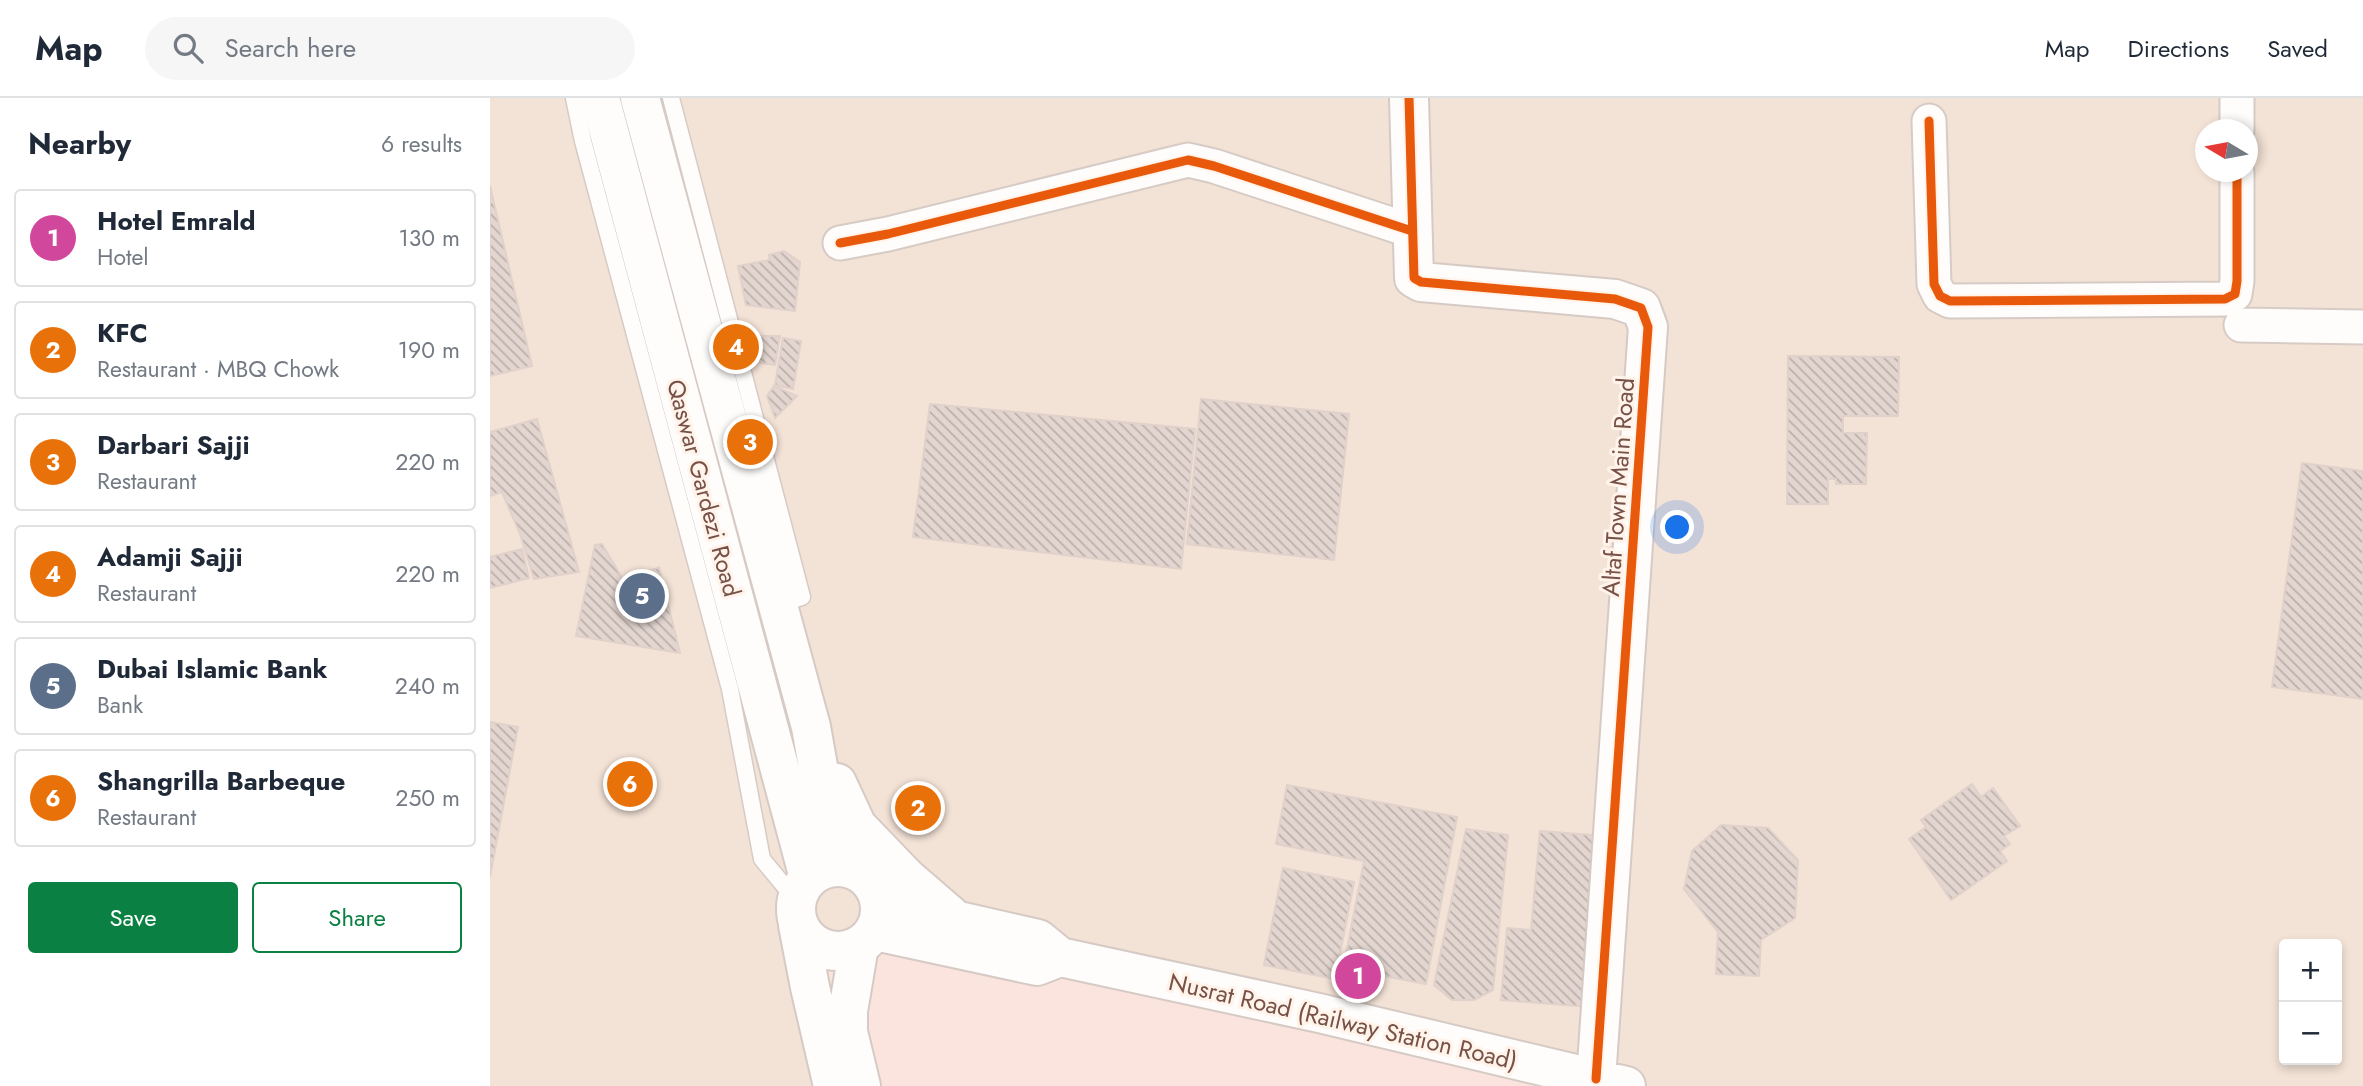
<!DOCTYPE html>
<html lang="en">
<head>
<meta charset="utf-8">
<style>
	body { margin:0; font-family:Jost,sans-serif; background:#f6f6f7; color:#1f2937 }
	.controls { position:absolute; right:21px; bottom:21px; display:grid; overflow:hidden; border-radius:7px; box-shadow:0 4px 10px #0003 }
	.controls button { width:63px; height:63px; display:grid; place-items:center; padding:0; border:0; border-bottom:2px solid #e0e1e3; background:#fff; color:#1f2937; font:35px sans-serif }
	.compass { position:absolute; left:1705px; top:21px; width:63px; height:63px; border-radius:50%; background:#fff; box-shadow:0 4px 10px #0003; rotate:280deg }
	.you { position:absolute; left:1188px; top:430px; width:24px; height:24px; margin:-18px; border:5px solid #fff; border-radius:50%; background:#1a73e8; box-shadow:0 0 0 10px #1a73e833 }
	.badge { display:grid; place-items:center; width:46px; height:46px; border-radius:50%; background:#0b8043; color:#fff; font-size:23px; font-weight:700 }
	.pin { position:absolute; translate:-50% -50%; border:4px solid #fff; box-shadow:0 2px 7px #0006 }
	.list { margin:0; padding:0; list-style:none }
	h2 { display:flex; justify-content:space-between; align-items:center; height:91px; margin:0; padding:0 28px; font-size:30px }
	h2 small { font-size:23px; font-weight:400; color:#747a83 }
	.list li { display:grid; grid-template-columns:46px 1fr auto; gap:21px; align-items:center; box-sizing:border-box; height:98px; margin:0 14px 14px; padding:0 14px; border:2px solid #e0e1e3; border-radius:7px }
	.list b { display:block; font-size:26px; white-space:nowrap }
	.list p { margin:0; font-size:23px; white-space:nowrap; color:#747a83 }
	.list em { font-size:23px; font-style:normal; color:#747a83 }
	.actions { display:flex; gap:14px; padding:21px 28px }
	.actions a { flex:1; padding:16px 0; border:2px solid #0b8043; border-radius:7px; text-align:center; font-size:24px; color:#0b8043 }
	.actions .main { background:#0b8043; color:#fff }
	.icon { flex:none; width:38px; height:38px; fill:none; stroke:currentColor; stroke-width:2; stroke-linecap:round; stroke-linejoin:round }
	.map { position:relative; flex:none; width:1873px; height:988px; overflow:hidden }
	header { display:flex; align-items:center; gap:42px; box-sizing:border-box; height:98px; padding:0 35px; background:#fff; border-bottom:2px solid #e0e1e3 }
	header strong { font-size:33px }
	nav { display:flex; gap:38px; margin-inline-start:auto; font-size:24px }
	.search { width:490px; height:63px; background:#f6f6f7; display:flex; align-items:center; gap:18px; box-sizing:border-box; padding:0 24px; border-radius:38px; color:#747a83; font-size:26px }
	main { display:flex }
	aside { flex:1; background:#fff }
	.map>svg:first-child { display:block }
</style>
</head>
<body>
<header>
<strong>Map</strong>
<div class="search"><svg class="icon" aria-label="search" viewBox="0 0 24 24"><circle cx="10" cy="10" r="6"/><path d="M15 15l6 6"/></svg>Search here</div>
<nav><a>Map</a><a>Directions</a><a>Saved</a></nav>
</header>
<main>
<aside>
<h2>Nearby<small>6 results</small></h2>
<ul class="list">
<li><span class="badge" style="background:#d1479c">1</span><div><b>Hotel Emrald</b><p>Hotel</p></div><em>130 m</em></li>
<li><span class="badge" style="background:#e8710a">2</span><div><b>KFC</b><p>Restaurant · MBQ Chowk</p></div><em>190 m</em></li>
<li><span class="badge" style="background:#e8710a">3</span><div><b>Darbari Sajji</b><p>Restaurant</p></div><em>220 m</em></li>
<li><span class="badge" style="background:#e8710a">4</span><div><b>Adamji Sajji</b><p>Restaurant</p></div><em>220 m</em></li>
<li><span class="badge" style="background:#5c6f8a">5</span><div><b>Dubai Islamic Bank</b><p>Bank</p></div><em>240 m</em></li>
<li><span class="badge" style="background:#e8710a">6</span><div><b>Shangrilla Barbeque</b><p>Restaurant</p></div><em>250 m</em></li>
</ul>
<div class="actions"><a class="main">Save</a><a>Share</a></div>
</aside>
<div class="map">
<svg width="1873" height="988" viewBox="0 0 1873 988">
	<defs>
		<pattern id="building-back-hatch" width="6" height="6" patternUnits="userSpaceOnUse" patternTransform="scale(1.75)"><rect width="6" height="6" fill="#e3d6d0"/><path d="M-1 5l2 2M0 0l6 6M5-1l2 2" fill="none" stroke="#bdb0ab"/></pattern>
	</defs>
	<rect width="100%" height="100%" fill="#f7efe8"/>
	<path fill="#f3e2d6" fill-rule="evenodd" d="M0,0H1873V988H0ZM1716,32H1758V74H1716ZM1794,846H1847V962H1794Z"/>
	<path fill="#fbe4de" d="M394,829L1135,988H361L331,866L351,867Z"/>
	<path fill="url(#building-back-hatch)" stroke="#e0d1ca" stroke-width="2" d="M0,88L42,268L0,278Z
		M294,153L310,164L305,213L256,207L248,168L280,162L279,157Z
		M265,238H290L285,267L270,265Z
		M293,240L311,243L303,291L285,287Z
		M1298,258L1409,259L1408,318H1353V335H1377L1376,386H1346V381H1338V406H1297Z
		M284,288L307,298L285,320L277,298Z
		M711,301L859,316L844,462L697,446Z
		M440,306L705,331L691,471L423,439Z
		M47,321L89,474L44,481L30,436L12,394L0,398V334Z
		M1812,365L1873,373V601L1782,589Z
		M112,446L134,483L169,469L190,555L86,538L105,447Z
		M32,451L39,480L0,490V459Z
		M0,624L28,629L0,779Z
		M1482,686L1491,699L1503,690L1530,728L1514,738L1520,746L1510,753L1517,763L1461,802L1419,741L1436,729L1431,722Z
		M797,687L967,719L936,886L884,876L855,862L874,763L786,746Z
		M1231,727L1278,730L1308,762L1305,820L1271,842L1269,878L1226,876L1228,834L1194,791L1202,753Z
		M976,731L1018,737L1003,892L984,902H962L944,887Z
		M1050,733L1114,738L1099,909L1011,902L1017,830L1041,832Z
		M793,770L864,784L845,881L774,867Z"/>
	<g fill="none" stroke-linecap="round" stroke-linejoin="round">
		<g stroke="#d6cbc5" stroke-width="19">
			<path id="lane" d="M84,0L93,43L240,591L272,761L306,802
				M181,0L312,499L287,507"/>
		</g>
		<g stroke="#d6cbc5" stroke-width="37">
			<path id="street" d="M1747,0V32
				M1439,23L1444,186L1450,198L1460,203L1735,201L1745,196L1747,183V74
				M350,145L398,136L698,62L724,68L922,133
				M1751,227L1873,229"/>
		</g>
		<g stroke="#d6cac5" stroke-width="42">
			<path id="secondary" d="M110,0L319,780
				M150,0L321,629L336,713L352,768
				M919,0L924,180L931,184L1125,201L1151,210L1158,229L1106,981
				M347,685L367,728L417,780L461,818
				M306 811a42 42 0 1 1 84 0a42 42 0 1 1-84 0Z
				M390,805L548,841L570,859L829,915L1136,988
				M308,827L320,889L343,988
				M385,833L547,868L570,859
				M369,848L358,913V934L371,988"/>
		</g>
		<use href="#lane" stroke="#fefdfc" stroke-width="16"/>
		<use href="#street" stroke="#fefdfc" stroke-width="33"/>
		<use href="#secondary" stroke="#fefdfc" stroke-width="38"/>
		<g stroke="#fff3ea" stroke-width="13">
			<path id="cycleway" d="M919,0L924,180L931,184L1125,201L1151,210L1158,229L1106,981
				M1439,23L1444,186L1450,198L1460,203L1735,201L1745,196L1747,183V74
				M350,145L398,136L698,62L724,68L922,133"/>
		</g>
		<use href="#cycleway" stroke="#e8590c" stroke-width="9"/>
	</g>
	<g text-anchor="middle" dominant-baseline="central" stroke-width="6" stroke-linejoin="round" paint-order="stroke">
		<g font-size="24" fill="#775147" stroke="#fff3ea">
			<text transform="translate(1128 389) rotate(-86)">Altaf Town Main Road</text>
			<text transform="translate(214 390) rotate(75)">Qaswar Gardezi Road</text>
			<text transform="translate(853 923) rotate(13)">Nusrat Road (Railway Station Road)</text>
		</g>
	</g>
</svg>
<div class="controls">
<button>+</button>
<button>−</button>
</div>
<svg class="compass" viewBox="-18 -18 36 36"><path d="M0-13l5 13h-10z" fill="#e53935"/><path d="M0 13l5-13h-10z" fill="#747a83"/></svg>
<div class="you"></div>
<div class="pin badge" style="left:868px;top:878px;background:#d1479c">1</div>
<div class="pin badge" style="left:428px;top:710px;background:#e8710a">2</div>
<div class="pin badge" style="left:260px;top:344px;background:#e8710a">3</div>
<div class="pin badge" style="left:246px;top:249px;background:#e8710a">4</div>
<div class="pin badge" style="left:152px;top:498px;background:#5c6f8a">5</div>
<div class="pin badge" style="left:140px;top:686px;background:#e8710a">6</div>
</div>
</main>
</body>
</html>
